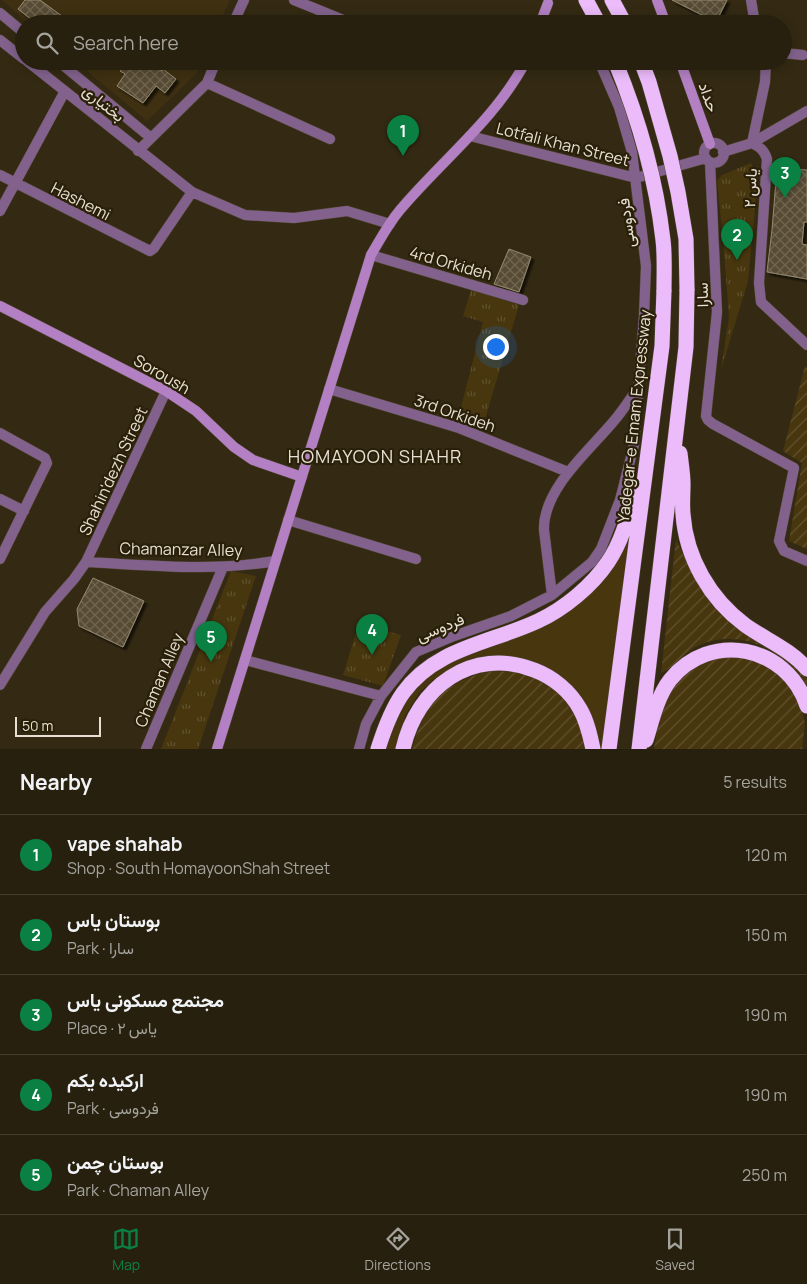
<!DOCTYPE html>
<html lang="en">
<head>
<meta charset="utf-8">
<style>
	body { margin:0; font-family:Manrope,Vazirmatn,sans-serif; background:#332d1c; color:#f1f3f6 }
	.scale { position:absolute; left:15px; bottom:12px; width:86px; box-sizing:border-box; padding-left:5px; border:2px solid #e7e0d2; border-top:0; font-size:14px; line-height:18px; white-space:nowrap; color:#e7e0d2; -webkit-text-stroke:4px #2a2009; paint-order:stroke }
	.you { position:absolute; left:495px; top:346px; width:18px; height:18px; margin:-12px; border:4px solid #fff; border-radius:50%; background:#1a73e8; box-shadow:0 0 0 8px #1a73e833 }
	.badge { display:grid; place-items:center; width:32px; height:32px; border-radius:50%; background:#0b8043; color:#fff; font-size:16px; font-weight:700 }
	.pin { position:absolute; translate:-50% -41px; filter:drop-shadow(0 1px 2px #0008) }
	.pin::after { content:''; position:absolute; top:26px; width:18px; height:15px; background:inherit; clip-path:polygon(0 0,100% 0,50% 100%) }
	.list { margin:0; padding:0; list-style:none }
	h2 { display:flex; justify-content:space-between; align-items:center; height:65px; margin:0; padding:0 20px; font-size:21px }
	h2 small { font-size:16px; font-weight:400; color:#a4a39e }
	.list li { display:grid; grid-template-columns:32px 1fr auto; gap:15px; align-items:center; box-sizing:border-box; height:80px; padding:0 20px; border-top:1px solid #433e2e }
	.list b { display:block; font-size:19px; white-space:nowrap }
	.list p { margin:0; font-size:16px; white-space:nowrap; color:#a4a39e }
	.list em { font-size:16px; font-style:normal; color:#a4a39e }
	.icon { flex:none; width:28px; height:28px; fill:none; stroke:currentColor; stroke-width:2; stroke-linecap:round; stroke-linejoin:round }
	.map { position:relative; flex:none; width:807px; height:749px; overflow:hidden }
	.search { position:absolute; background:#27200e; box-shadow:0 2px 12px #0003; left:15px; right:15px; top:15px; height:55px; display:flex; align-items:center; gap:12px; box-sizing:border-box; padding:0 18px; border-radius:28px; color:#a4a39e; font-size:19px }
	.sheet { height:465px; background:#27200e }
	nav { display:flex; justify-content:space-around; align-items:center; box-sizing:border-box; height:70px; border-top:1px solid #433e2e; background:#27200e; font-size:14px; color:#a4a39e }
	nav a { display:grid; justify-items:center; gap:2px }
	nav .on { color:#0b8043 }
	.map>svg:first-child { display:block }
</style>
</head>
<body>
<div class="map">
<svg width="807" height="749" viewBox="0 0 807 749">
	<defs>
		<pattern id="park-tufts" width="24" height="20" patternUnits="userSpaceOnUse" patternTransform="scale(1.25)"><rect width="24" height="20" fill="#47360e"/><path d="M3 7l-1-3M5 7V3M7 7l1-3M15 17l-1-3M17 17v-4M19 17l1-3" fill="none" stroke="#625330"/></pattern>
		<pattern id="garden-furrows" width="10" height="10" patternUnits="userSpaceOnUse" patternTransform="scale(1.25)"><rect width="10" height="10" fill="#47360e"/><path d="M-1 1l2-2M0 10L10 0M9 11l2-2" fill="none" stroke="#625330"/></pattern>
		<pattern id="building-cross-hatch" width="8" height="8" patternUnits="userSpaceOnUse" patternTransform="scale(1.25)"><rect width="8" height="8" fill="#584c34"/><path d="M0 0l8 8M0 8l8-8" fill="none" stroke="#706650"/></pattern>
		<filter id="shadow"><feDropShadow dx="3" dy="3" stdDeviation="1" flood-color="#0009"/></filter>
	</defs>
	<rect width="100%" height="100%" fill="#342a13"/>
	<path fill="#3e3011" d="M2,0H230L219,24H30Z
		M75,61H202L197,73L147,121Z"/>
	<path fill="#47360e" d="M635,513L604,749H597L548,668L523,659L497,656L467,661L449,669L432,681L419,693L405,716L396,749H382L386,738L409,693L437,667L571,608Z"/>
	<path fill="url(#park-tufts)" d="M751,163L758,177L748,281L721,370L729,317L723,239L717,181L722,175Z
		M471,290L519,305L485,419L460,411L483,322L463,316Z
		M231,571L256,576L198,749H161Z
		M359,623L401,635L383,686L343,675Z"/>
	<path fill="url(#garden-furrows)" d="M805,366L807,368V549L789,541L802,463L783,451Z
		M676,539L695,580L712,605L725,618L802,670L807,679V688C785,648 737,626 695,647C683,654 672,669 661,673Z
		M751,657L785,677L802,708L805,724L802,749H654L659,716L675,682L690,668L711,658Z
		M490,671L514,672L534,677L561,694L575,710L589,749H412C425,702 442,683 490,671Z"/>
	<path fill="url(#building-cross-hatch)" stroke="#95896f" filter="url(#shadow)" d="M25,0H40L73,24H37L18,9Z
		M672,0H727L716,22Z
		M128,61H139L146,67L148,64L155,69L156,66L162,71L163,69L176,79L165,93L156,86L143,103L117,86L125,74L120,71Z
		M777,168L807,170V222H804L802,244L807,245V279L767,272L772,230Z
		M509,249L531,257L519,292L494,284Z
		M93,578L144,601L123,647L79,626L77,609Z"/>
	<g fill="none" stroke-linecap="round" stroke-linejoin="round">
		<g stroke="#514732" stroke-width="11">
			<path id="street" d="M294,0L353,24
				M751,0L755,24
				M0,13L24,33
				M233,24L244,0
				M0,40L24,59
				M783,53L803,55
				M27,61L192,192L245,215L294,218L347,211L390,224
				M58,61L151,138
				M207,83L330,139
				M470,136L636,178L706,158
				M752,143C760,147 764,150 767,159L759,283L761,302L807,345
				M752,143L765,82L766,61
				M704 153a10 10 0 1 1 20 0a10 10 0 1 1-20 0Z
				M138,151L207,83L216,61
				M723,152L752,143L807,111
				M710,162L717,312L706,416L708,420L713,424L794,468L779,541L784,551L807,561
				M0,175L150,251L154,248L192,192
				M0,211L65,91
				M371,255L523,300
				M329,389L459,428L568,472
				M0,433L45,458L47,463L0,559
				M0,499L24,511
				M288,520L416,559
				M86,562C149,565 213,572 275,561
				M552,595L544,530C543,489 588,452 613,422C622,412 630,399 638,388
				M245,660L381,696
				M0,685L45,612L74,579L86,562L166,391
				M146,749L223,567
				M359,749L366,724L381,696L416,652L454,636L511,616L552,595L592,562L601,549L620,500L634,445L644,316L646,266L632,152L619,107L599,61"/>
		</g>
		<g stroke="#514732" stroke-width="11">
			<path id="secondary" d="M657,0L666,24
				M540,24L548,3
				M680,61L710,144
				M0,306L166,391L196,411L234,447L253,460L302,477
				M217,749L371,255C380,240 388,224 400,210C441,161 495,120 526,61"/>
		</g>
		<g stroke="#514732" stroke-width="16">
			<path id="highway" d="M586,0L599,24
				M612,0L625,24
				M680,453C681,463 683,474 683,484C683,494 682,504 683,514C686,558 710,599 745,625C766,640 790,649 807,669
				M646,740C652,721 657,697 670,680C710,630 787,645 807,706
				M378,749C384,730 391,710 403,693C435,648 491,643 538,621C564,609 592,586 608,562C623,540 629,513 636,488
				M403,749C417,687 472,646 534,670C553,677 570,691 580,709C587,721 590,735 593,749
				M609,749L662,346L664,290
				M639,749L686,347L687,289"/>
		</g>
		<use href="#street" stroke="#82628d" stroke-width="10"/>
		<use href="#secondary" stroke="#b380c4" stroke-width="10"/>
		<use href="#highway" stroke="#ebbbfa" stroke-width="15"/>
		<g stroke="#514732" stroke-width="16" stroke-linecap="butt">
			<path id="highway-bridge" d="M615,61C638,117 656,179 663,240C665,256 664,273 664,290
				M641,61L649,82L670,156L678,192L686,239L687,289"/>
		</g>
		<use href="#highway-bridge" stroke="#ebbbfa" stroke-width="15"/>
	</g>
	<g text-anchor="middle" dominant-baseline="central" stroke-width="4.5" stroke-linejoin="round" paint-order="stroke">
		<g font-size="16" fill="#e7e0d2" stroke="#2a2009">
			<text transform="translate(709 97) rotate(70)">حداد</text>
			<text transform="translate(104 103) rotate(39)">بختیاری</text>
			<text transform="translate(563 144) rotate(14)">Lotfali Khan Street</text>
			<text transform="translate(750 188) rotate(-87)">یاس ۲</text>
			<text transform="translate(81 201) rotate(27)">Hashemi</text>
			<text transform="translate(626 223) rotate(-97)">فردوسی</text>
			<text transform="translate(451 263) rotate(16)">4rd Orkideh</text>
			<text transform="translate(702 295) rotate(-91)">سارا</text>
			<text transform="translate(162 374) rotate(30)">Soroush</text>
			<text transform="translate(455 413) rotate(19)">3rd Orkideh</text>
			<text transform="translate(634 416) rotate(-84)">Yadegar-e Emam Expressway</text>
			<text transform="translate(113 471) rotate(-65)">Shahin'dezh Street</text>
			<text transform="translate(181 549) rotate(1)">Chamanzar Alley</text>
			<text transform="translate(440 627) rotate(-22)">فردوسی</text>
			<text transform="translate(159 680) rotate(-67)">Chaman Alley</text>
		</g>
		<g font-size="18" letter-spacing="1" fill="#e7e0d2" stroke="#2a2009">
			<text x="375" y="456">HOMAYOON SHAHR</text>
		</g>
	</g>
</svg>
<div class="scale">50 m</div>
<div class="you"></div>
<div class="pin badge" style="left:403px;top:156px">1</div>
<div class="pin badge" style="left:737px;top:260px">2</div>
<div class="pin badge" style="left:785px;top:198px">3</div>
<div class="pin badge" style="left:372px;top:655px">4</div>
<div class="pin badge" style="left:211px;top:662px">5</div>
<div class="search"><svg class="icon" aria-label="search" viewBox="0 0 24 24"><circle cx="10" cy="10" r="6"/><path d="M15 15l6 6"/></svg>Search here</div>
</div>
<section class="sheet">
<h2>Nearby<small>5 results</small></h2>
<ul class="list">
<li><span class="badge">1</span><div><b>vape shahab</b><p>Shop · South HomayoonShah Street</p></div><em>120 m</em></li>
<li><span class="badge">2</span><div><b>بوستان یاس</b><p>Park · سارا</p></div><em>150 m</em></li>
<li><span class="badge">3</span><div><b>مجتمع مسکونی یاس</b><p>Place · یاس ۲</p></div><em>190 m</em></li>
<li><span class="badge">4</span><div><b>ارکیده یکم</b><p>Park · فردوسی</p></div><em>190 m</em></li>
<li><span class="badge">5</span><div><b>بوستان چمن</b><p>Park · Chaman Alley</p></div><em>250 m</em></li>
</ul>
</section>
<nav>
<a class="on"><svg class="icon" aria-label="map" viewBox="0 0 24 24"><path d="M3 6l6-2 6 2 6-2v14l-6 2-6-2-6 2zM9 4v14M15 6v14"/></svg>Map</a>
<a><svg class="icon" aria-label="directions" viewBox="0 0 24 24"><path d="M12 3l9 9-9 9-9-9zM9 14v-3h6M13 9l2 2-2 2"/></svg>Directions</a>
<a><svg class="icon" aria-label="saved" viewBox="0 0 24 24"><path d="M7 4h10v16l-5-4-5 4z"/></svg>Saved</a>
</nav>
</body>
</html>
